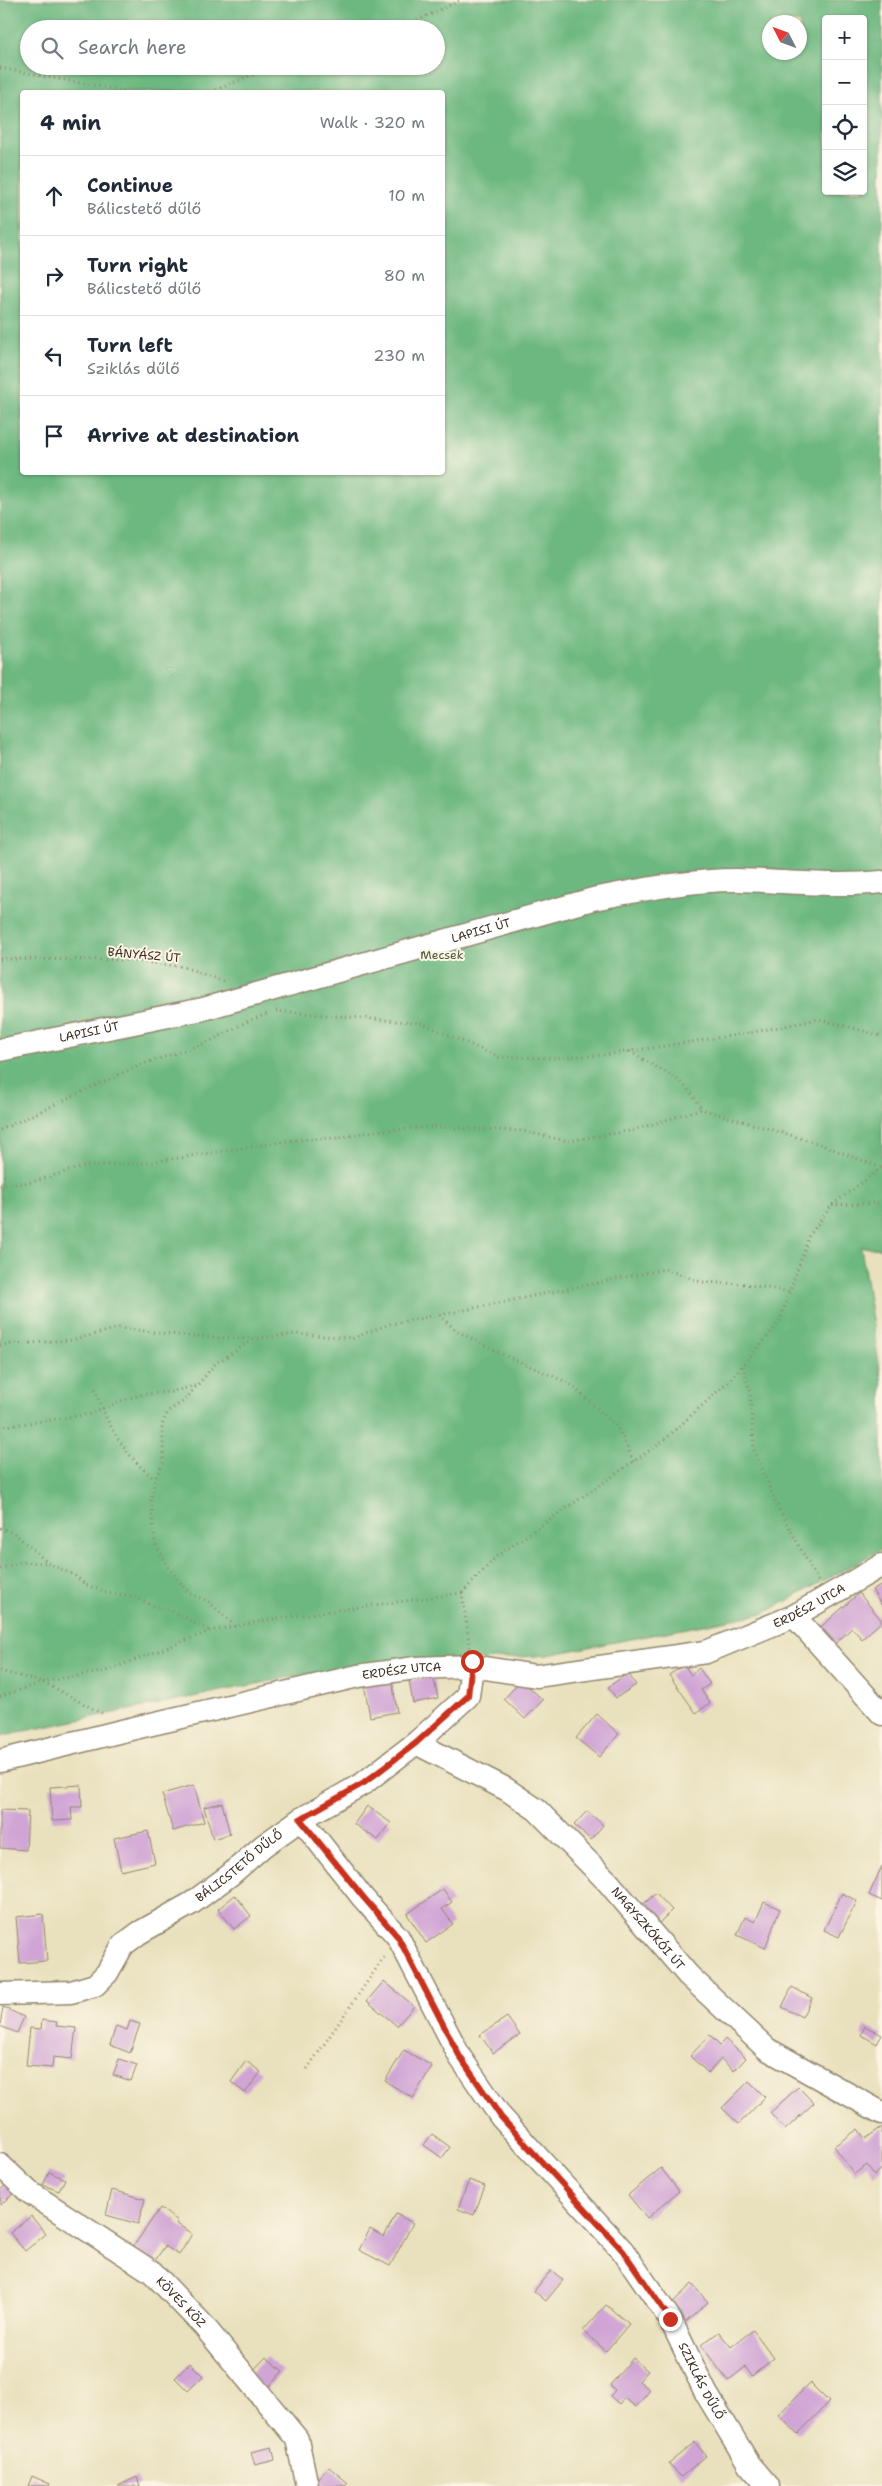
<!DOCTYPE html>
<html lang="en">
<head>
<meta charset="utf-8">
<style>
	body { margin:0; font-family:"Shantell Sans",sans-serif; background:#f6f6f7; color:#1f2937 }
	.controls { position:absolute; right:15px; top:15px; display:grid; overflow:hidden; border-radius:5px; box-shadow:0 1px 4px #0004 }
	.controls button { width:45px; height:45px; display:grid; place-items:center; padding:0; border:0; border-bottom:1px solid #e0e1e3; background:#fff; color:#1f2937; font:25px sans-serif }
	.compass { position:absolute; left:762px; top:15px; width:45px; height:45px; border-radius:50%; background:#fff; box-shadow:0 1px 4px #0004; rotate:312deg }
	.stop { position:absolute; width:15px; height:15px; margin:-11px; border:4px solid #c8321e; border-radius:50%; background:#fff }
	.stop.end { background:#c8321e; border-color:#fff; box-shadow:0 1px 5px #0008 }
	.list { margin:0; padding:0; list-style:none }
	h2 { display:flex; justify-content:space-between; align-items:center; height:65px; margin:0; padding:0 20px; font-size:21px }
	h2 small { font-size:16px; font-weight:400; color:#747a83 }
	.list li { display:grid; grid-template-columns:32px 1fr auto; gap:15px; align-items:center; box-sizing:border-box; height:80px; padding:0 20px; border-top:1px solid #e0e1e3 }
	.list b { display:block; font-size:19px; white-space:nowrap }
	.list p { margin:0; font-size:16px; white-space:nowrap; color:#747a83 }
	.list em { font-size:16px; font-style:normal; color:#747a83 }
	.icon { flex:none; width:28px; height:28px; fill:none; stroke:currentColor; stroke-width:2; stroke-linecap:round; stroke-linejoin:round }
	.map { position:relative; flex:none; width:882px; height:2486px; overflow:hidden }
	.search { position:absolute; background:#fff; box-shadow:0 1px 4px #0004; left:20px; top:20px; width:425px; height:55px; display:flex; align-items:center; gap:12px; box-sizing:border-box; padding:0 18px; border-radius:28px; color:#747a83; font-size:19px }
	.panel { position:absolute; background:#fff; box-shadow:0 1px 4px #0004; left:20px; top:90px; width:425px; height:385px; border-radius:5px }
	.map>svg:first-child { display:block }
</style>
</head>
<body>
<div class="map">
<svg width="882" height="2486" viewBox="0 0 882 2486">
	<rect width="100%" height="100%" fill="#fcf5e5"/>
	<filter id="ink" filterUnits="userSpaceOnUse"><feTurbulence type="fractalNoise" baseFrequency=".02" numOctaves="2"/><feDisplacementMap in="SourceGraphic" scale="10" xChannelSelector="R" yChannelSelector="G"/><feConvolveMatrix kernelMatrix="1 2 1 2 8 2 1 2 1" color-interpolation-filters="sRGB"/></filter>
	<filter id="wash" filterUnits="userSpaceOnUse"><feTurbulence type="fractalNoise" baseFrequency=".0096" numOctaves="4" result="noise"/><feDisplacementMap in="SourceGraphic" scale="20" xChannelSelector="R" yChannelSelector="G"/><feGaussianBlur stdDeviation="1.12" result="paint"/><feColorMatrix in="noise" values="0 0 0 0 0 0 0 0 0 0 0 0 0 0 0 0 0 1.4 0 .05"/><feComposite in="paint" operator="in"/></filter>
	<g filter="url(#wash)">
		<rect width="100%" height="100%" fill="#e9e1be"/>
		<path fill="#6db880" stroke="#54714f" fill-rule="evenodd" d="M0,0H882V1249L861,1247L882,1384V1549L765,1613L548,1655L311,1673L0,1736ZM826,19H863V191H826ZM770,22H800V52H770ZM29,29H436V66H29ZM22,92H442V472H22Z"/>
		<g id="blocks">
			<path fill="#d0a4d5" d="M882,1584V1606L872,1590Z
				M859,1593L882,1621L862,1639L852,1628L836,1643L821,1627Z
				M684,1665L691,1675L699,1668L710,1684L701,1690L710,1703L696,1713L669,1675Z
				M628,1673L636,1685L616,1698L608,1687Z
				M433,1676L438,1698L413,1703L409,1681Z
				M392,1679L397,1712L370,1717L364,1684Z
				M521,1680L543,1700L525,1719L504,1699Z
				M597,1714L619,1734L599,1757L576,1738Z
				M81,1785L82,1807H71L72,1820L52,1821L50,1787Z
				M194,1785L204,1822L173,1831L162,1794Z
				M222,1803L230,1834L213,1839L204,1807Z
				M367,1806L391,1823L378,1840L354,1824Z
				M0,1810L28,1811L26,1850L0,1848Z
				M587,1811L603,1825L591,1840L574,1825Z
				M148,1831L155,1863L121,1871L114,1838Z
				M882,1866V1901L869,1895Z
				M443,1889L452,1902L442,1909L453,1924L426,1943L407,1914Z
				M656,1893L672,1910L656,1926L639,1908Z
				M842,1893L857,1901L839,1937L824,1930Z
				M235,1895L251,1916L234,1929L218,1909Z
				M764,1902L780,1909L765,1948L737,1935L745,1917L755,1922Z
				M43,1914L47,1961L20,1963L16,1917Z
				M384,1981L414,2006L397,2026L367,2001Z
				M792,1987L812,1998L802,2017L782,2007Z
				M3,2007L24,2017L17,2033L0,2026Z
				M507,2017L520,2035L493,2053L480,2035Z
				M42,2020L57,2022L56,2026L76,2028L72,2059L53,2057L52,2068L26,2066L30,2028L41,2029Z
				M130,2021L140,2024L130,2053L110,2045L116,2026L127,2030Z
				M865,2026L882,2035L877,2044L861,2035Z
				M710,2035L720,2045L725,2039L746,2058L734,2071L721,2059L708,2073L690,2056Z
				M404,2050L432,2066L413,2098L385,2081Z
				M119,2059L137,2065L131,2081L113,2075Z
				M246,2061L261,2072L245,2093L231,2082Z
				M749,2081L765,2097L739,2124L722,2108Z
				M798,2087L814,2103L785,2130L770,2113Z
				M882,2127V2169L874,2175L867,2165L854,2174L834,2146L858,2129L865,2139Z
				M432,2134L450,2147L442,2158L424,2145Z
				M661,2168L679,2191L647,2218L628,2195Z
				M49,2172L65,2179L59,2191L43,2185Z
				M469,2180L485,2186L474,2215L458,2209Z
				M7,2184L14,2193L0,2205V2190Z
				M112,2190L145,2199L138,2224L106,2215Z
				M160,2208L178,2221L176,2223L192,2234L179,2255L165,2246L154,2262L133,2247Z
				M396,2214L413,2223L390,2266L359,2250L370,2229L384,2237Z
				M31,2216L46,2234L25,2251L10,2233Z
				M551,2270L563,2280L546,2301L534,2291Z
				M692,2284L708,2302L685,2323L669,2306Z
				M606,2305L629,2324L606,2351L583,2331Z
				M753,2330L774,2358L752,2376L745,2367L728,2381L701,2345L719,2332L731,2347Z
				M266,2357L283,2371L266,2390L249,2375Z
				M633,2358L648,2371L639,2381L650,2390L636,2407L624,2398L619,2404L610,2396L615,2390L610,2385Z
				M190,2363L203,2376L188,2391L175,2378Z
				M810,2383L829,2402L798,2434L778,2415Z
				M695,2442L706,2456L681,2477L669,2463Z
				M272,2447L275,2460L255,2465L251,2452Z
				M329,2467L348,2483L345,2486H320L315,2482Z
				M32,2476L50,2484L49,2486H28Z
				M137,2477L140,2486H118Z"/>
		</g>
	</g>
	<g filter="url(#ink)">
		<use href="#blocks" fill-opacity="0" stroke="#92866e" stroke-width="1"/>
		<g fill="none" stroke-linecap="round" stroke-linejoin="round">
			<g stroke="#92866e" stroke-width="25">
				<g id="minor">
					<path id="s1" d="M0,1050L203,1009L593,899C640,890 689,880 737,880C786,881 833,887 882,882"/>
					<path d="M794,1616L882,1714"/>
					<path id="s2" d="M416,1743L506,1789L537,1810L608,1882L688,1975L767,2049L882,2113"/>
					<path id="s3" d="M0,1761L126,1730L358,1676L415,1668L472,1666L536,1676L706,1652L794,1616L882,1565"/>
					<path id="s4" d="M301,1819L363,1898L398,1937L460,2057L501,2117L623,2251L670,2319L706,2393L749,2464L768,2486"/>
					<path id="s5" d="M0,1994L71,1992L95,1985L107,1973L123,1945L139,1933L192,1903L230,1875L263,1846L301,1819L364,1783L416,1743L468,1696L472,1666"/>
					<path id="s6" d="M0,2165L29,2192L152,2272L203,2325L297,2439L307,2486"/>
				</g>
			</g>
			<path stroke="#92866e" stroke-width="3" stroke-dasharray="1 4" stroke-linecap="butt" d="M405,29L418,20L461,0
				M0,68L129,92
				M211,92L273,66
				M0,959L127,960L184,967L225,982
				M276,1011L421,1023L499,1057L554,1058L605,1055L749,1033L819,1019L882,1036
				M630,1051C658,1071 685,1075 701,1109
				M0,1130L140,1065L209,1042L248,1021L267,1014
				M0,1185L32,1182L85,1166L146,1163L294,1140L338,1138L374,1131L434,1127L522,1131L568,1141L634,1130L701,1109L817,1143L882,1168
				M832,1205L882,1203
				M440,1315L665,1269L701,1282L744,1284L790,1292
				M0,1345L72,1340L119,1328L187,1336L254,1339L296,1334L353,1338L390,1324L439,1315L457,1331L506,1356L569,1383L617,1427L634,1462
				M743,1366L750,1393L754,1450L777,1505L818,1581
				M95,1389C105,1422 127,1459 155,1479
				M0,1427L90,1414L121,1401L144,1394L171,1392L198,1385
				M0,1528L14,1533L48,1563L74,1575L86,1585L108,1593L132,1596L156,1607L170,1610L210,1631
				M0,1569L20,1562L47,1563
				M462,1593L497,1556L662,1442L728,1382L779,1323L809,1236L832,1205L881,1168
				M235,1626L208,1601L197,1597L186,1590L169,1568L155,1543L151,1500L155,1479L164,1461L162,1425L168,1411L184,1401L215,1364L252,1340
				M0,1671L43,1682L105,1715
				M0,1697L43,1682L106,1671L210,1631L280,1618L462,1593L470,1648
				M307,2069L385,1956"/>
			<use href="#minor" stroke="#fff" stroke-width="22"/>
		</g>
	</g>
	<g fill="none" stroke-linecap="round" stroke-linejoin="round" filter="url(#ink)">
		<path stroke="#c8321e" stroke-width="6" d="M472,1661L468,1696L416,1743L364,1783L300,1819L364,1898L398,1937L460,2057L501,2117L623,2251L670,2319"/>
	</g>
	<g text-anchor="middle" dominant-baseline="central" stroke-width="4" stroke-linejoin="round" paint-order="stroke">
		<g font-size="12" fill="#3b2a1e" stroke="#fcf5e5">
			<text stroke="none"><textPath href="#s1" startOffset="496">LAPISI ÚT</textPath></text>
			<text transform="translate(144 955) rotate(5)">BÁNYÁSZ ÚT</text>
			<text stroke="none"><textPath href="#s1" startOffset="91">LAPISI ÚT</textPath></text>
			<text stroke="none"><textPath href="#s3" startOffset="832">ERDÉSZ UTCA</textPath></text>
			<text stroke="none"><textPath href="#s3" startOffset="412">ERDÉSZ UTCA</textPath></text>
			<text stroke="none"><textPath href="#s5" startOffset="286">BÁLICSTETŐ DŰLŐ</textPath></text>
			<text stroke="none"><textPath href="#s2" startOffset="301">NAGYSZKÓKÓI ÚT</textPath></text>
			<text stroke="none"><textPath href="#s6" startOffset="228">KÖVES KÖZ</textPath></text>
			<text stroke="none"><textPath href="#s4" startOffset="694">SZIKLÁS DŰLŐ</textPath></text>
		</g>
		<g font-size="12" fill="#4e553c" stroke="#fcf5e5">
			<text x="442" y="955">Mecsek</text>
		</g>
	</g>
</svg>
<div class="controls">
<button>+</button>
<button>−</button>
<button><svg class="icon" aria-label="locate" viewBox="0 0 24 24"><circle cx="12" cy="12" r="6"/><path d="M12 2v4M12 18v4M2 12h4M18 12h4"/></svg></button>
<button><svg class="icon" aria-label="layers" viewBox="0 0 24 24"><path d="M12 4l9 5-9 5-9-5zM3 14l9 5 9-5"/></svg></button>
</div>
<svg class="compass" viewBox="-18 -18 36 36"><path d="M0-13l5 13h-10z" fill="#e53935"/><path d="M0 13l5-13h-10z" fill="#747a83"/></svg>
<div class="stop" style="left:472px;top:1661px"></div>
<div class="stop end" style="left:670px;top:2319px"></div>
<div class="search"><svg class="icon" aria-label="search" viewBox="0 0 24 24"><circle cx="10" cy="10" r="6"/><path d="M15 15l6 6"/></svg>Search here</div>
<section class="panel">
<h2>4 min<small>Walk · 320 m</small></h2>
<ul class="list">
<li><svg class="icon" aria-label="ahead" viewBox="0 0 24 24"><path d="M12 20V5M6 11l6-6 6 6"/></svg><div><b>Continue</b><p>Bálicstető dűlő</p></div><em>10 m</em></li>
<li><svg class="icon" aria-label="right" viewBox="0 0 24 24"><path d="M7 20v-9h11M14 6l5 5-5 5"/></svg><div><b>Turn right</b><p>Bálicstető dűlő</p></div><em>80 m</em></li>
<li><svg class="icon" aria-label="left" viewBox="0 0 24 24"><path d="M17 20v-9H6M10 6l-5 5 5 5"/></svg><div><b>Turn left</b><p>Sziklás dűlő</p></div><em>230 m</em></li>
<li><svg class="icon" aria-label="arrive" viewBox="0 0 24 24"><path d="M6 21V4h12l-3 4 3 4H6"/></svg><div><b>Arrive at destination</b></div></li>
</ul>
</section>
</div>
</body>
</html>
